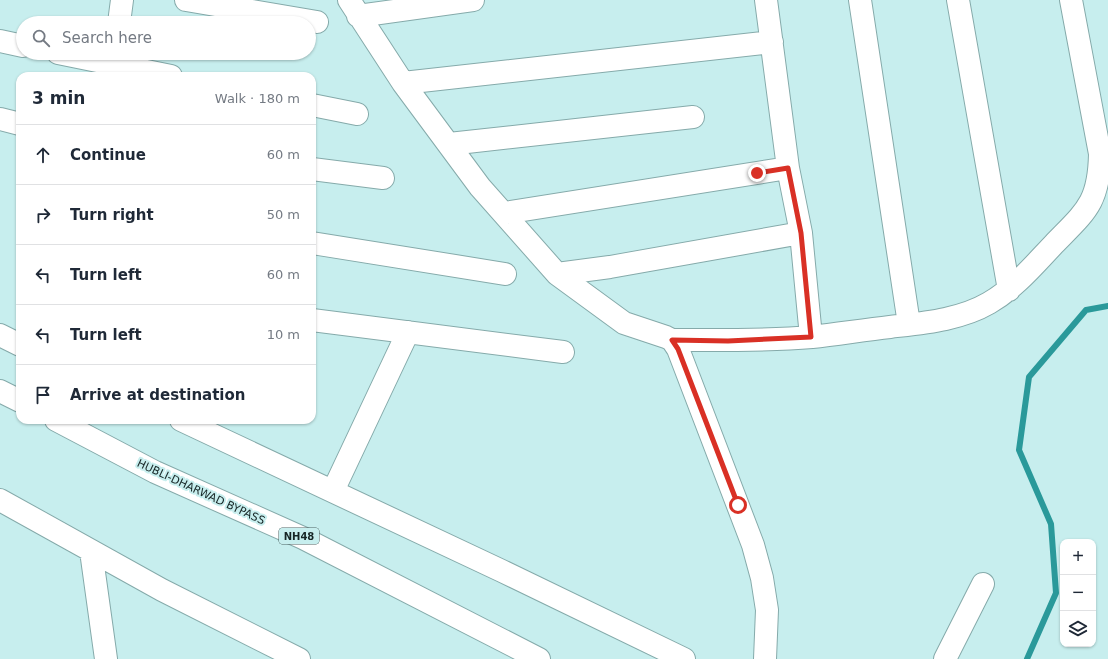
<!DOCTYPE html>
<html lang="en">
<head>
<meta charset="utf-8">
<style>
	body { margin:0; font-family:"DejaVu Sans",sans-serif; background:#f6f6f7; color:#1f2937 }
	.controls { position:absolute; right:12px; bottom:12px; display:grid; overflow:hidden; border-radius:8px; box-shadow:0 1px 3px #0004 }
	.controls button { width:36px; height:36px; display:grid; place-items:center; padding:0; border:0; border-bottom:1px solid #e0e1e3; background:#fff; color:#1f2937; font:20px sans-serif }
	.stop { position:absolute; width:12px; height:12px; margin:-9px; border:3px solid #d93025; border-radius:50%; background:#fff }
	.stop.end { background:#d93025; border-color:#fff; box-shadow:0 1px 4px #0008 }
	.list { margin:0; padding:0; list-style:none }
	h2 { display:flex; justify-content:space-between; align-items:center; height:52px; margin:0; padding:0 16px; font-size:17px }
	h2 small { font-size:13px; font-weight:400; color:#747a83 }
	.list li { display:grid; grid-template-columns:26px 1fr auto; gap:12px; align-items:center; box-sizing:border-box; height:60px; padding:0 16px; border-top:1px solid #e0e1e3 }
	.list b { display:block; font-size:15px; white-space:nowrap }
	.list em { font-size:13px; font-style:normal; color:#747a83 }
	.icon { flex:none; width:22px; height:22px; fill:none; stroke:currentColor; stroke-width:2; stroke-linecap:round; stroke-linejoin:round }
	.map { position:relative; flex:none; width:1108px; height:659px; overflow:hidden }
	.search { position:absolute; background:#fff; box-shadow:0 1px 3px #0004; left:16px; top:16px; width:300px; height:44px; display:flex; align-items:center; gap:10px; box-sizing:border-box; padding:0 14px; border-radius:22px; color:#747a83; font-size:15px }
	.panel { position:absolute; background:#fff; box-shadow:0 1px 3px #0004; left:16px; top:72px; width:300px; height:352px; border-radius:12px }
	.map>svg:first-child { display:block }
</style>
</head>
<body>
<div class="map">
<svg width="1108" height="659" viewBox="0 0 1108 659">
	<rect width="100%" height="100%" fill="#c7eeee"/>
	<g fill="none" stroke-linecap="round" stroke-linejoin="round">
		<path stroke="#2a999a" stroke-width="6" d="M1027,659L1056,593L1051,524L1019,450L1029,377L1086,310L1108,306"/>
		<g stroke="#85aaaa" stroke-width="24">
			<path id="minor" d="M186,0L317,22
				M349,0L403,83L480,187L557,274L624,323L666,337L672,340L678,349L753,545L762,578L767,610L765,659
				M766,0L788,168L801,233L811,337
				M860,0L909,324
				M958,0L1009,290
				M358,16L473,0
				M119,23L122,0
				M0,41L23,46
				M58,53L171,76
				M403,83L772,42
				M312,105L357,114
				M0,119L20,124
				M449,144L693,117
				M312,169L383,178
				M504,213L788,168
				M312,243L505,274
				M557,274L610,267L801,233
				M312,320L563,352
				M0,335L20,345
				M672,340C719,340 765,341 812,337C838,334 864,330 890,327C923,323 960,320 989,303C1015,288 1034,265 1054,244C1086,211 1099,203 1100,154L1071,0
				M181,420L502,571L684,659
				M333,491L408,332
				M0,500L162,590L299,659
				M91,551L106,659
				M945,659L983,584"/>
		</g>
		<g stroke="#85aaaa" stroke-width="24">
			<path id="highway" d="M0,391L20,401
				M56,420L155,472L303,538L539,659"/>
		</g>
		<use href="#minor" stroke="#fff" stroke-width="22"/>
		<use href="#highway" stroke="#fff" stroke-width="22"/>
	</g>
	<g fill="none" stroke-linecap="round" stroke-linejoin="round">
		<path stroke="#d93025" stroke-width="5" d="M738,505L678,349L672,340L728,341L811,337L801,233L788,168L757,173"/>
	</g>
	<g text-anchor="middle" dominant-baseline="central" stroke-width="4" stroke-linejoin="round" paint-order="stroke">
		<rect fill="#c7eeee" stroke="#4b6161" stroke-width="1" x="279" y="528" width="40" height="16" rx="3"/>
		<g font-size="10" font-weight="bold" fill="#162525">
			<text x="299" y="536">NH48</text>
		</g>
		<g font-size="11" fill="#162525" stroke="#c7eeee">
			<text transform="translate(201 492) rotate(25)">HUBLI-DHARWAD BYPASS</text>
		</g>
	</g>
</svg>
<div class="controls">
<button>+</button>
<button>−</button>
<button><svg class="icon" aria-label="layers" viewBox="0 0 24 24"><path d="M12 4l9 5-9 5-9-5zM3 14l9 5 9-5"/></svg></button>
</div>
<div class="stop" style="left:738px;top:505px"></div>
<div class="stop end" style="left:757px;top:173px"></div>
<div class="search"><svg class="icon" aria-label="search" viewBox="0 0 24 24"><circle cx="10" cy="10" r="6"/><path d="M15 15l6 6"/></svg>Search here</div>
<section class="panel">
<h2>3 min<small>Walk · 180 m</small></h2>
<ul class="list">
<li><svg class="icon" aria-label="ahead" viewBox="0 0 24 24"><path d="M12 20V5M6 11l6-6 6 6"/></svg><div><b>Continue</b></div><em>60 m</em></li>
<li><svg class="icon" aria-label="right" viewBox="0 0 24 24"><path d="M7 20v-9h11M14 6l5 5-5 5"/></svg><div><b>Turn right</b></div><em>50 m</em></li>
<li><svg class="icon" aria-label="left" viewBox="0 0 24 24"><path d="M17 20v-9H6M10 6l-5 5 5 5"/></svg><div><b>Turn left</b></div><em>60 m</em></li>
<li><svg class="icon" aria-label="left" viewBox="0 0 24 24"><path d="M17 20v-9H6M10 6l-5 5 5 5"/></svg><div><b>Turn left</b></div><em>10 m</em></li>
<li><svg class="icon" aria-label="arrive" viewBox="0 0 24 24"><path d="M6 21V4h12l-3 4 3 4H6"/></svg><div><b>Arrive at destination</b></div></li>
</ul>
</section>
</div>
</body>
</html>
